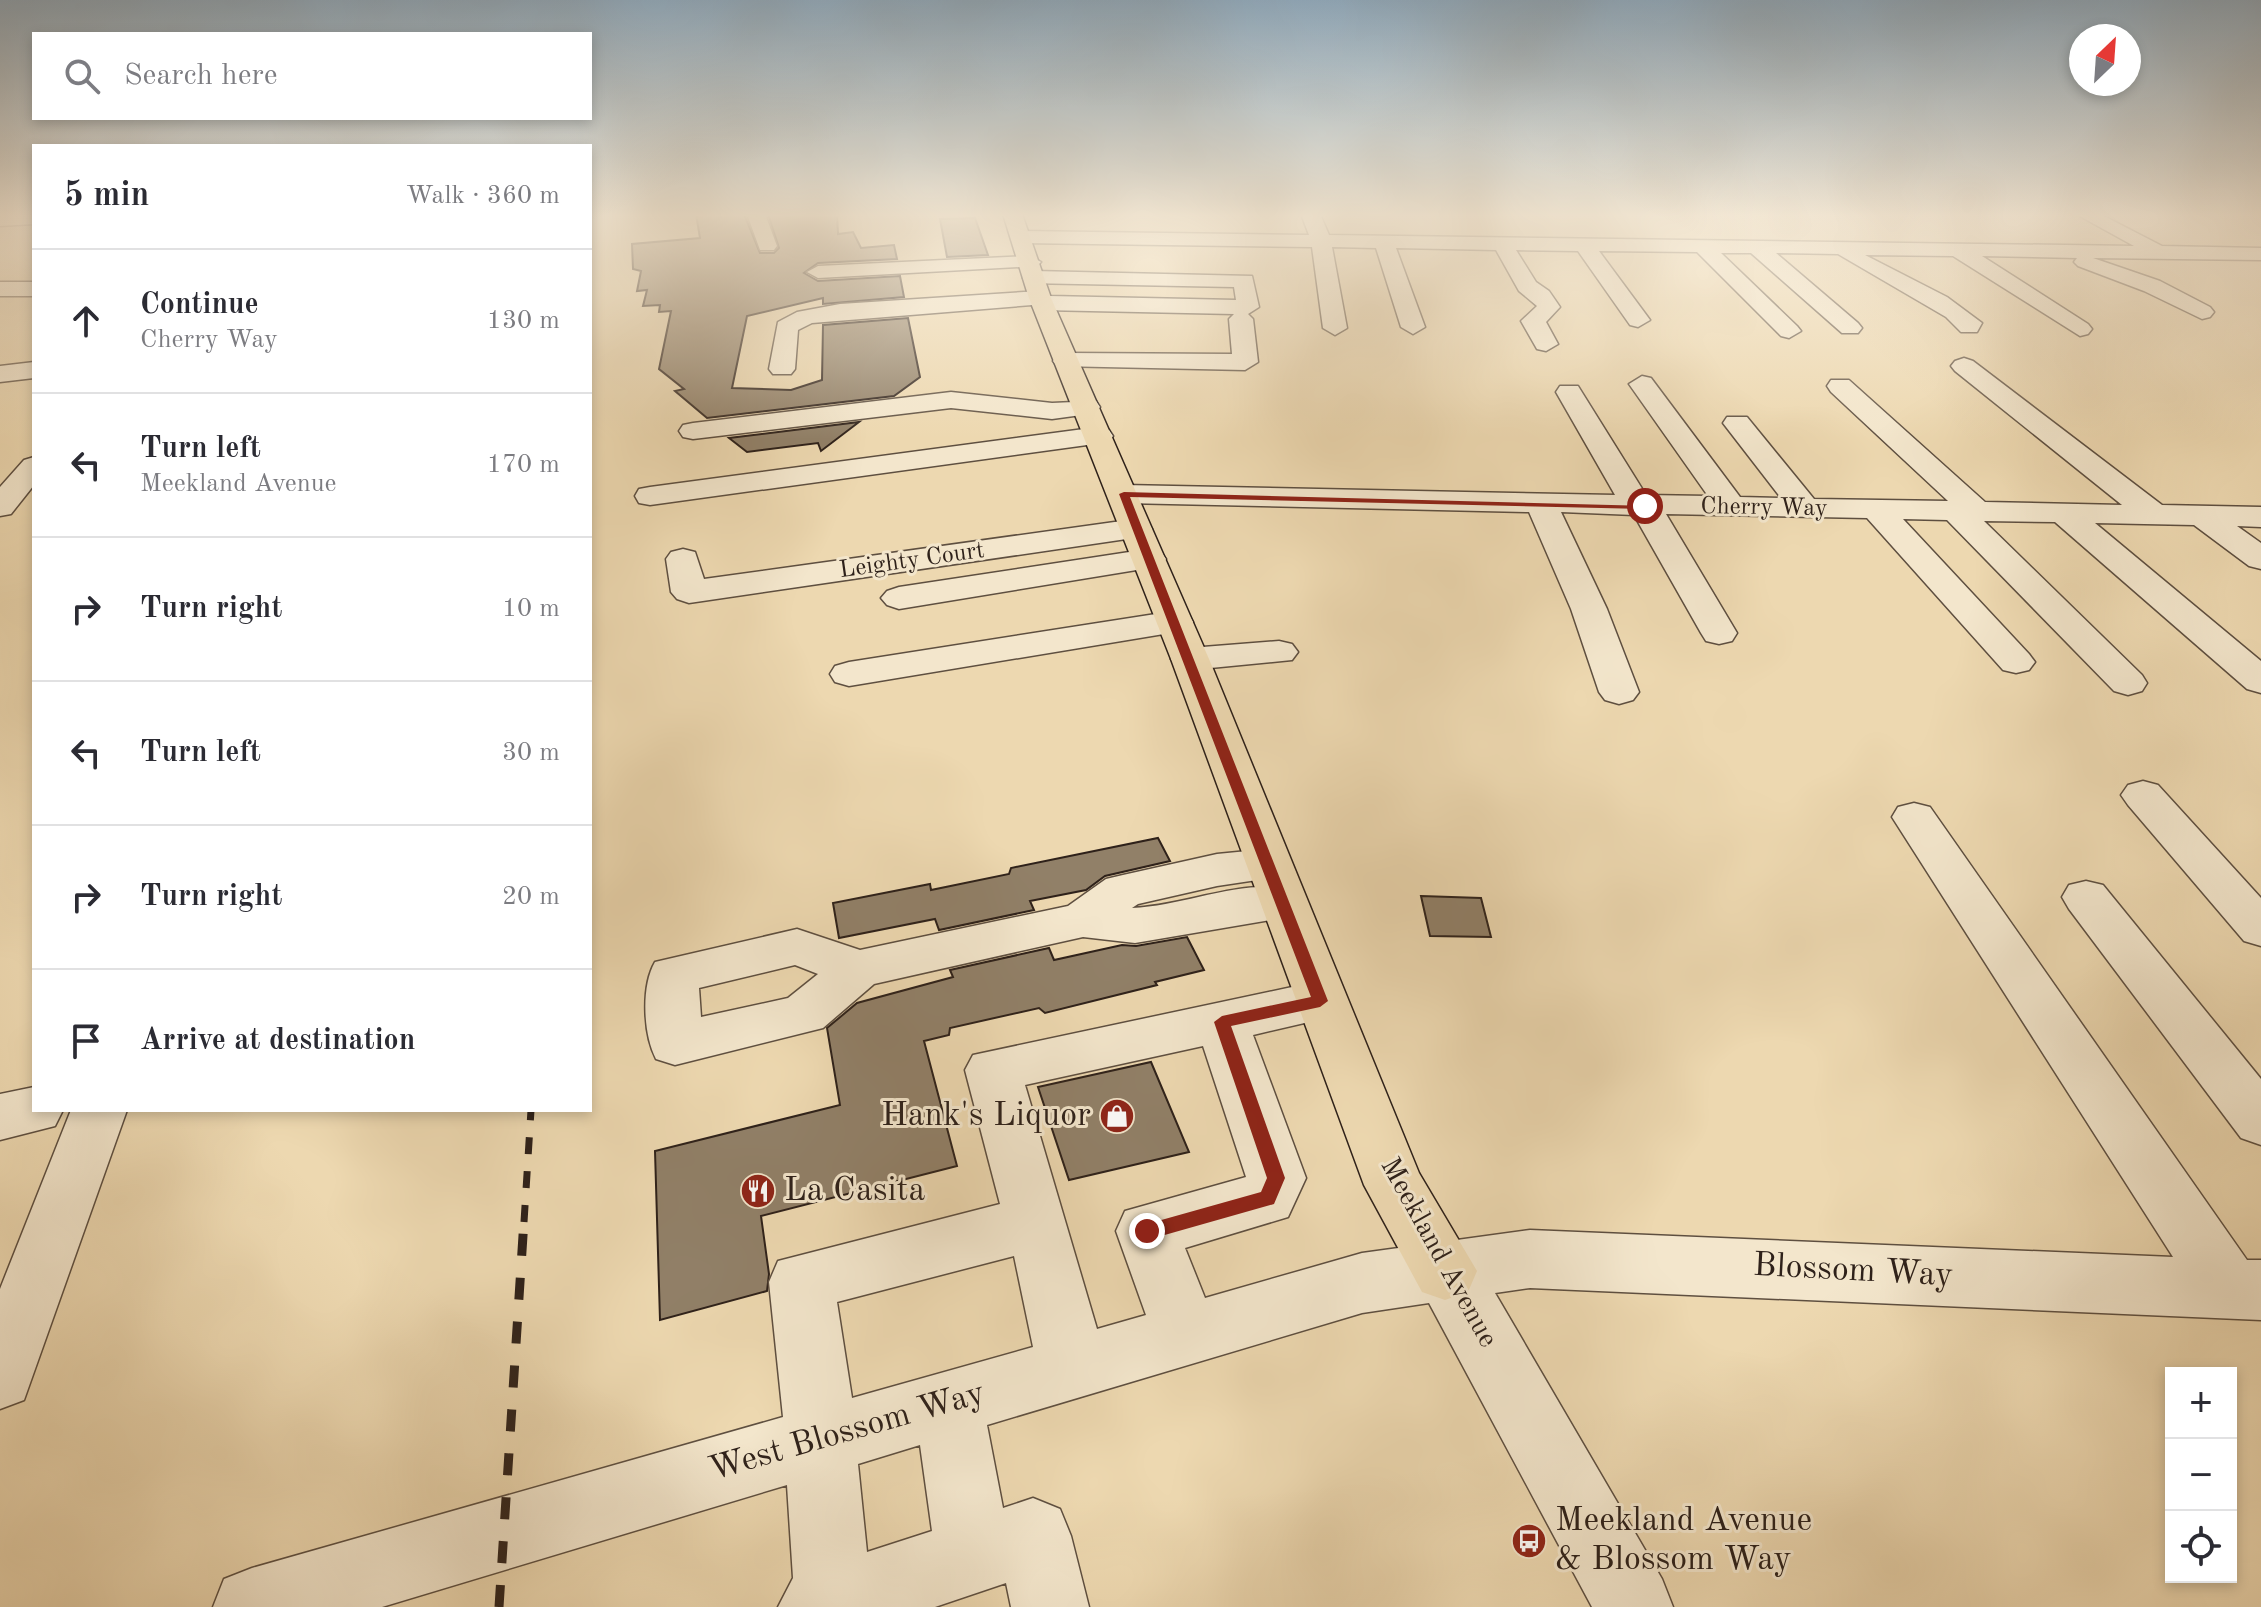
<!DOCTYPE html>
<html lang="en">
<head>
<meta charset="utf-8">
<style>
	body { margin:0; font-family:"Old Standard TT",serif; background:#f2f2f3; color:#2b2b33 }
	.controls { position:absolute; right:24px; bottom:24px; display:grid; overflow:hidden; border-radius:0px; box-shadow:0 4px 12px #0003 }
	.controls button { width:72px; height:72px; display:grid; place-items:center; padding:0; border:0; border-bottom:2px solid #e1e1e2; background:#fff; color:#2b2b33; font:40px sans-serif }
	.compass { position:absolute; left:2069px; top:24px; width:72px; height:72px; border-radius:50%; background:#fff; box-shadow:0 4px 12px #0003; rotate:25deg }
	.stop { position:absolute; width:24px; height:24px; margin:-18px; border:6px solid #8f2418; border-radius:50%; background:#fff }
	.stop.end { background:#8f2418; border-color:#fff; box-shadow:0 2px 8px #0008 }
	.list { margin:0; padding:0; list-style:none }
	h2 { display:flex; justify-content:space-between; align-items:center; height:104px; margin:0; padding:0 32px; font-size:34px }
	h2 small { font-size:26px; font-weight:400; color:#7c7c81 }
	.list li { display:grid; grid-template-columns:52px 1fr auto; gap:24px; align-items:center; box-sizing:border-box; height:144px; padding:0 32px; border-top:2px solid #e1e1e2 }
	.list b { display:block; font-size:30px; white-space:nowrap }
	.list p { margin:0; font-size:26px; white-space:nowrap; color:#7c7c81 }
	.list em { font-size:26px; font-style:normal; color:#7c7c81 }
	.icon { flex:none; width:44px; height:44px; fill:none; stroke:currentColor; stroke-width:2; stroke-linecap:round; stroke-linejoin:round }
	.map { position:relative; flex:none; width:2261px; height:1607px; overflow:hidden }
	.search { position:absolute; background:#fff; box-shadow:0 4px 12px #0003; left:32px; top:32px; width:560px; height:88px; display:flex; align-items:center; gap:20px; box-sizing:border-box; padding:0 28px; border-radius:0px; color:#7c7c81; font-size:30px }
	.panel { position:absolute; background:#fff; box-shadow:0 4px 12px #0003; left:32px; top:144px; width:560px; height:968px; border-radius:0px }
	.map>svg:first-child { display:block }
</style>
</head>
<body>
<div class="map">
<svg width="2261" height="1607" viewBox="0 0 2261 1607">
	<rect width="100%" height="100%" fill="#edd8b0"/>
	<filter id="stains"><feTurbulence type="fractalNoise" baseFrequency=".0025" numOctaves="4"/><feColorMatrix values="0 0 0 0 .2 0 0 0 0 .09 0 0 0 0 .02 0 0 0 .5 -.17"/></filter>
	<radialGradient id="worn" r=".72"><stop offset=".6" stop-color="#630" stop-opacity="0"/><stop offset="1" stop-color="#630" stop-opacity=".3"/></radialGradient>
	<path fill="#918068" stroke="#2e211a" stroke-width="2" d="M696,214H744L760,253H774L779,248L768,214H837L838,234L853,232L861,248L894,245L897,259L818,263L804,273L818,281L900,276L904,297L823,304V298L747,316L732,388L791,390L822,380L823,325L908,318L920,377L894,396L707,418L675,391L684,389L659,369L671,311L659,312L660,305L643,306L647,290L637,291L641,271L633,269L632,244L700,238Z
		M975,218L988,255L947,257L940,219Z
		M859,422L821,451L818,443L747,452L729,438Z
		M1158,838L1170,861L1105,876L1086,890L1030,901L1034,910L939,930L935,919L839,938L833,903L930,884L931,890L1009,874L1011,868Z
		M1421,896L1481,898L1491,937L1430,936Z
		M1187,937L1204,970L1155,982L1157,985L1045,1013L1039,1008L950,1028L949,1035L924,1041L957,1166L761,1216L769,1274L767,1291L660,1320L655,1151L840,1105L827,1028L857,1003L953,977L950,970L1049,948L1054,960L1122,945L1136,946Z
		M1151,1062L1189,1152L1069,1180L1038,1087Z"/>
	<g fill="none" stroke-linecap="round" stroke-linejoin="round">
		<g stroke="#5e4f40" stroke-width="3">
			<path id="minor" d="M0,214H34V224L0,226Z
				M747,214H765L777,246L774,250H760Z
				M1301,214H1320L1329,235L2134,246L2076,214H2100L2162,246L2261,248V260L2093,258L2160,281L2210,307L2214,312L2210,317L2202,319L2144,291L2078,266L2074,262L2077,258L1982,256L2088,324L2092,329L2088,334L2080,336L1953,256L1865,255L1947,297L1982,323L1977,332H1961L1946,317L1838,254L1776,253L1858,323L1862,328L1858,333H1842L1751,253H1721L1797,326L1801,331L1789,338L1781,336L1697,252L1599,251L1650,320L1638,327L1630,325L1578,251L1516,250L1536,282L1549,291L1560,307L1546,322L1558,344L1546,351L1537,349L1521,321L1537,306L1519,291L1496,250L1396,248L1425,327L1413,334L1401,327L1376,248L1332,247L1347,328L1335,335L1323,328L1312,247L1021,243L1011,237L1021,231L1309,235Z
				M1030,256L1041,262L1037,266L818,278L807,272L818,266Z
				M1034,271L1252,276L1259,307L1248,314L1253,319L1258,362L1245,370L1057,366L1053,361L1057,356L1066,353L1232,354L1229,319L1234,314L1042,310L1032,305L812,323L798,330L795,369L791,374H773L769,369L778,322L797,312L840,304L1040,291L1050,296L1236,300L1234,287L1026,283L1023,278Z
				M0,282H34V296H0Z
				M1964,358L1973,361L2162,505L2261,507V527L2237,526L2261,543V569L2249,566L2194,525L2095,523L2261,661V693L2247,689L2055,522L1984,521L2142,675L2147,683L2142,691L2128,695L2114,691L1947,520L1903,519L2029,654L2035,662L2029,670L2016,673L2003,670L1867,518L1666,514L1737,633L1732,641L1719,644L1706,641L1701,633L1634,515L1561,512L1607,609L1639,692L1633,700L1619,704L1605,700L1599,692L1571,609L1529,512L1124,503L1113,501L1109,494L1113,487L1124,485L1615,495L1556,392L1560,386H1578L1646,495L1708,496L1629,384L1642,376L1651,378L1740,497L1781,498L1723,423L1727,417H1747L1814,499L1948,501L1831,392L1827,386L1831,380H1849L1985,502L2122,505L1955,371L1951,366L1955,361Z
				M34,362V378L0,382V366Z
				M951,392L1052,403L1096,401L1100,407L1096,413L1052,419L951,408L693,439L683,437L679,431L683,425L693,423Z
				M1099,427L1109,430L1113,436L1109,442L650,505L639,503L635,496L639,489L650,487Z
				M34,457V485L11,514L0,516V487L24,460Z
				M1136,519L1147,522L1152,529L1147,536L689,603L677,599L671,592L666,559L671,552L683,549L695,552L704,579Z
				M1149,549L1161,552L1166,559L1161,566L899,609L887,605L881,598L887,591L899,587Z
				M1175,611L1188,614L1193,622L1188,630L849,686L835,682L830,674L835,666L849,662Z
				M1279,641L1292,644L1298,652L1292,660L1190,670L1177,667L1171,659L1177,651L1190,648Z
				M2143,781L2158,785L2261,898V946L2244,941L2128,805L2121,795L2128,785Z
				M1914,803L1930,807L2247,1260H2261V1320L1530,1288L1495,1293L1662,1579L1673,1607H1592L1429,1303L1362,1313L987,1425L1003,1508L1033,1498L1060,1509L1071,1536L1089,1607H1011L1006,1583L935,1607H778L793,1578L787,1485L382,1607H213L224,1579L252,1568L783,1417L769,1282L778,1261L1000,1204L965,1070L973,1055L1320,981L1339,987L1346,1001L1339,1015L1253,1035L1306,1178L1288,1217L1185,1248L1205,1298L1362,1253L1530,1230L2173,1257L1892,817L1898,807ZM1203,1046L1246,1177L1125,1211L1116,1231L1146,1315L1097,1329L1025,1085ZM1014,1256L1033,1347L852,1398L837,1302ZM920,1445L932,1531L867,1552L858,1464Z
				M1268,849L1284,854L1291,865L1284,876L1217,886L1138,904L1132,908C1187,906 1246,876 1300,891L1307,903L1300,915L1135,943L1083,937L874,984L823,1028L675,1065L656,1059C643,1034 641,986 655,962L797,929L860,950L1068,906L1106,879L1123,875L1217,854ZM795,965L818,974L788,998L701,1017L699,988Z
				M2086,881L2103,885L2261,1079V1145L2241,1138L2069,909L2062,897L2069,885Z
				M34,1087V1110H63L55,1126L0,1140V1094Z
				M71,1110H127L24,1400L0,1409V1289Z"/>
		</g>
		<g stroke="#2e211a" stroke-width="3">
			<path id="major" d="M1003,214H1022L1051,298L1209,659L1419,1173L1477,1271L1468,1292L1445,1300L1422,1292L1364,1185L1171,659L1029,298Z"/>
		</g>
		<use href="#minor" fill="#f3e6cc" fill-rule="evenodd"/>
		<use href="#major" fill="#edd8b0" fill-rule="evenodd"/>
		<path stroke="#2e211a" stroke-width="7" stroke-dasharray="17 17" stroke-linecap="butt" d="M524,1222L531,1110"/>
		<path stroke="#2e211a" stroke-width="9" stroke-dasharray="22 22" stroke-linecap="butt" d="M499,1607L524,1220"/>
	</g>
	<linearGradient id="sky" x2="0" y2="1"><stop stop-color="#90aabd"/><stop offset="0.49" stop-color="#f7eddb"/><stop offset="1" stop-color="#f7eddb" stop-opacity="0"/></linearGradient>
	<rect width="2261" height="439" fill="url(#sky)"/>
	<path fill="#8f2418" d="M1124,492L1650,506L1645,509L1130,497L1328,1001L1320,1007L1231,1026L1285,1178L1274,1204L1147,1240L1138,1231L1140,1226L1261,1192L1267,1178L1214,1022L1222,1016L1311,997L1119,494Z"/>
	<defs>
		<g id="shop-disc" transform="scale(1.8)"><circle r="9.5" fill="#8f2418" stroke="#f3e6cc"/><path d="M-5-2.5h2.3a2.7 3.5 0 0 1 5.4 0H5L5.5 6h-11ZM-1.5-2.5h3a1.5 2.3 0 0 0-3 0Z" fill="#fff"/></g>
		<g id="restaurant-disc" transform="scale(1.8)"><circle r="9.5" fill="#8f2418" stroke="#f3e6cc"/><path d="M-5-6h1v4h1v-4h1v4h1v-4h1v5L-1.5 .5V6h-2V.5L-5-1ZM5-6V6H3V1.5H1.5Q1.5-4 5-6Z" fill="#fff"/></g>
		<g id="bus-disc" transform="scale(1.8)"><circle r="9.5" fill="#8f2418" stroke="#f3e6cc"/><path d="M-5-6H5V4H4V6H2V4H-2V6H-4V4H-5ZM-3.5-4V0h7V-4ZM-3.5 1.2v1.5H-2V1.2ZM2 1.2v1.5H3.5V1.2Z" fill="#fff"/></g>
	</defs>
	<g fill-rule="evenodd">
		<use href="#shop-disc" x="1117" y="1116"/>
		<use href="#restaurant-disc" x="758" y="1191"/>
		<use href="#bus-disc" x="1529" y="1541"/>
	</g>
	<g text-anchor="middle" dominant-baseline="central" stroke-width="6" stroke-linejoin="round" paint-order="stroke">
		<g font-size="24" fill="#2e211a" stroke="#f3e6cc">
			<text transform="translate(1764 508) rotate(1)">Cherry Way</text>
			<text transform="translate(912 561) rotate(-8)">Leighty Court</text>
		</g>
		<g font-size="28" fill="#2e211a" stroke="#f3e6cc">
			<text transform="translate(1438 1253) rotate(61)">Meekland Avenue</text>
		</g>
		<g font-size="34" fill="#2e211a" stroke="#f3e6cc" text-anchor="start">
			<text x="1091" y="1116" text-anchor="end">Hank's Liquor</text>
			<text x="784" y="1191">La Casita</text>
			<text x="1555" y="1521">Meekland Avenue<tspan x="1555" dy="39">&amp; Blossom Way</tspan></text>
		</g>
		<g font-size="34" fill="#2e211a" stroke="#f3e6cc">
			<text transform="translate(1853 1271) rotate(3)">Blossom Way</text>
			<text transform="translate(847 1432) rotate(-16)">West Blossom Way</text>
		</g>
	</g>
	<rect width="100%" height="100%" filter="url(#stains)"/>
	<rect width="100%" height="100%" fill="url(#worn)"/>
</svg>
<div class="controls">
<button>+</button>
<button>−</button>
<button><svg class="icon" aria-label="locate" viewBox="0 0 24 24"><circle cx="12" cy="12" r="6"/><path d="M12 2v4M12 18v4M2 12h4M18 12h4"/></svg></button>
</div>
<svg class="compass" viewBox="-18 -18 36 36"><path d="M0-13l5 13h-10z" fill="#e53935"/><path d="M0 13l5-13h-10z" fill="#7c7c81"/></svg>
<div class="stop" style="left:1645px;top:506px"></div>
<div class="stop end" style="left:1147px;top:1231px"></div>
<div class="search"><svg class="icon" aria-label="search" viewBox="0 0 24 24"><circle cx="10" cy="10" r="6"/><path d="M15 15l6 6"/></svg>Search here</div>
<section class="panel">
<h2>5 min<small>Walk · 360 m</small></h2>
<ul class="list">
<li><svg class="icon" aria-label="ahead" viewBox="0 0 24 24"><path d="M12 20V5M6 11l6-6 6 6"/></svg><div><b>Continue</b><p>Cherry Way</p></div><em>130 m</em></li>
<li><svg class="icon" aria-label="left" viewBox="0 0 24 24"><path d="M17 20v-9H6M10 6l-5 5 5 5"/></svg><div><b>Turn left</b><p>Meekland Avenue</p></div><em>170 m</em></li>
<li><svg class="icon" aria-label="right" viewBox="0 0 24 24"><path d="M7 20v-9h11M14 6l5 5-5 5"/></svg><div><b>Turn right</b></div><em>10 m</em></li>
<li><svg class="icon" aria-label="left" viewBox="0 0 24 24"><path d="M17 20v-9H6M10 6l-5 5 5 5"/></svg><div><b>Turn left</b></div><em>30 m</em></li>
<li><svg class="icon" aria-label="right" viewBox="0 0 24 24"><path d="M7 20v-9h11M14 6l5 5-5 5"/></svg><div><b>Turn right</b></div><em>20 m</em></li>
<li><svg class="icon" aria-label="arrive" viewBox="0 0 24 24"><path d="M6 21V4h12l-3 4 3 4H6"/></svg><div><b>Arrive at destination</b></div></li>
</ul>
</section>
</div>
</body>
</html>
